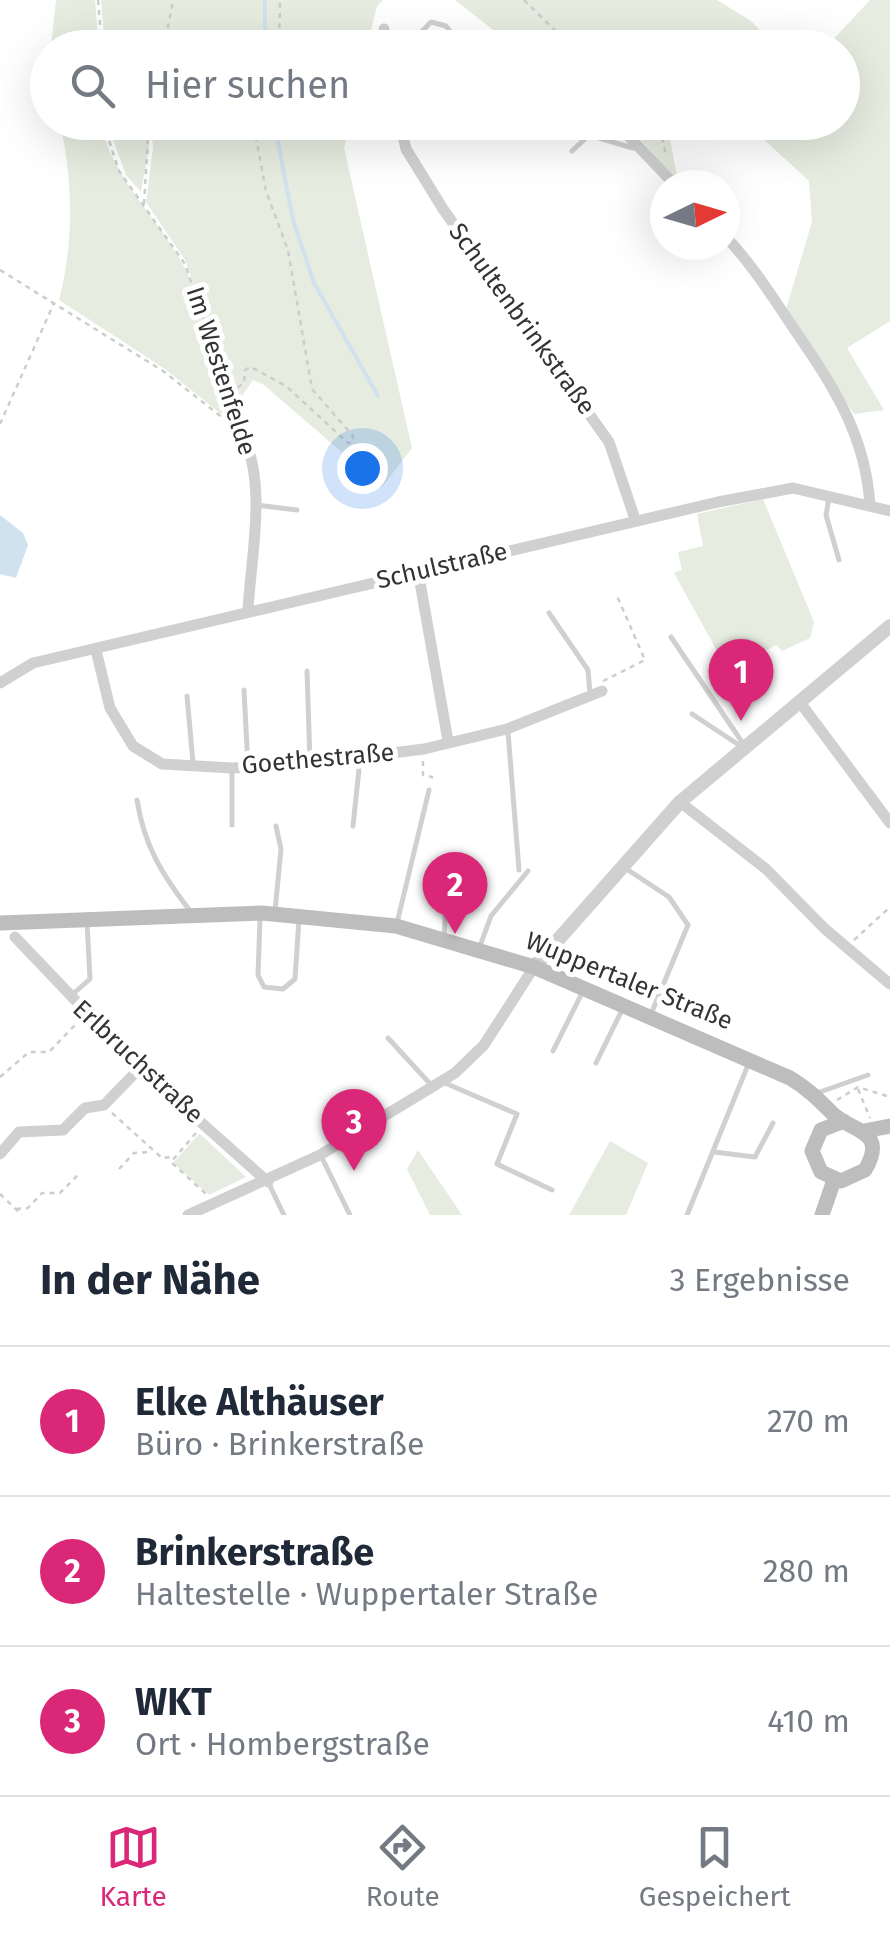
<!DOCTYPE html>
<html lang="de">
<head>
<meta charset="utf-8">
<style>
	body { margin:0; font-family:"Fira Sans",sans-serif; background:#f6f6f7; color:#1f2937 }
	.compass { position:absolute; left:650px; top:170px; width:90px; height:90px; border-radius:50%; background:#fff; box-shadow:0 10px 40px #0002; rotate:85deg }
	.you { position:absolute; left:362px; top:468px; width:35px; height:35px; margin:-25px; border:8px solid #fff; border-radius:50%; background:#1a73e8; box-shadow:0 0 0 15px #1a73e833 }
	.badge { display:grid; place-items:center; width:65px; height:65px; border-radius:50%; background:#db2777; color:#fff; font-size:32px; font-weight:700 }
	.pin { position:absolute; translate:-50% -82px; filter:drop-shadow(0 2px 5px #0008) }
	.pin::after { content:''; position:absolute; top:52px; width:35px; height:30px; background:inherit; clip-path:polygon(0 0,100% 0,50% 100%) }
	.list { margin:0; padding:0; list-style:none }
	h2 { display:flex; justify-content:space-between; align-items:center; height:130px; margin:0; padding:0 40px; font-size:42px }
	h2 small { font-size:32px; font-weight:400; color:#747a83 }
	.list li { display:grid; grid-template-columns:65px 1fr auto; gap:30px; align-items:center; box-sizing:border-box; height:150px; padding:0 40px; border-top:2px solid #e0e1e3 }
	.list b { display:block; font-size:38px; white-space:nowrap }
	.list p { margin:0; font-size:32px; white-space:nowrap; color:#747a83 }
	.list em { font-size:32px; font-style:normal; color:#747a83 }
	.icon { flex:none; width:55px; height:55px; fill:none; stroke:currentColor; stroke-width:2; stroke-linecap:round; stroke-linejoin:round }
	.map { position:relative; flex:none; width:890px; height:1215px; overflow:hidden }
	.search { position:absolute; background:#fff; box-shadow:0 10px 40px #0002; left:30px; right:30px; top:30px; height:110px; display:flex; align-items:center; gap:25px; box-sizing:border-box; padding:0 35px; border-radius:55px; color:#747a83; font-size:38px }
	.sheet { height:580px; background:#fff }
	nav { display:flex; justify-content:space-around; align-items:center; box-sizing:border-box; height:140px; border-top:2px solid #e0e1e3; background:#fff; font-size:28px; color:#747a83 }
	nav a { display:grid; justify-items:center; gap:5px }
	nav .on { color:#db2777 }
	.map>svg:first-child { display:block }
</style>
</head>
<body>
<div class="map">
<svg width="890" height="1215" viewBox="0 0 890 1215">
	<rect width="100%" height="100%" fill="#fff"/>
	<path fill="#e6ecdf" d="M56,0H95L99,47H51Z
		M101,0H383L377,6L367,47L105,48Z
		M455,0H717L751,21L772,42L768,48L515,47Z
		M870,0H890V321L847,348L884,410L854,414L786,309L812,222L809,181L746,123L842,122V48L826,47Z
		M60,123H101C112,177 151,210 178,256C207,304 226,371 236,426L165,369L59,300C74,243 73,181 60,123Z
		M107,123H148L149,148L141,192L126,175Z
		M151,123H350L344,148L412,448L382,487L264,385L253,380L235,406L185,260L146,202L153,148Z
		M625,123H671L668,128L678,181Z
		M763,499L814,622L810,638L782,651L776,645L728,671L674,573L682,570L678,552L703,546L697,514Z
		M199,1134H200L246,1177L209,1195L173,1163Z
		M610,1141L648,1163L626,1215H569Z
		M418,1150L462,1215H430L407,1169Z"/>
	<path fill="#cfe2ee" d="M0,515L23,533L28,545L16,578L0,574Z"/>
	<g fill="none" stroke-linecap="round" stroke-linejoin="round">
		<path stroke="#cfe2ee" stroke-width="4" d="M265,0V48
			M274,122L293,220L314,283L378,396"/>
		<path stroke="#cdcdcd" stroke-width="2.5" stroke-dasharray="5 5" stroke-linecap="butt" d="M98,0L102,48
			M524,0L573,48
			M164,48L173,0
			M279,48L280,0
			M103,122L119,171L185,264L238,421
			M649,122L663,141L666,156
			M144,204L149,122
			M0,270L163,371L232,425
			M229,393L244,383L245,370L251,367L286,386L348,443L353,442V436L312,389L288,250L266,191L253,122
			M0,424L54,303
			M603,681L645,660L617,596
			M423,761V775L432,777L431,780
			M854,940L890,907
			M0,1077L29,1052H49L78,1022
			M858,1089L870,1118
			M837,1100L858,1087L890,1097
			M112,1113L162,1158L172,1157
			M196,1133L171,1162L207,1195
			M119,1169L134,1153L150,1152
			M0,1194L22,1215
			M16,1209L28,1208L42,1193H60L78,1175"/>
		<path stroke="#d0d0d0" stroke-width="5" d="M406,48L431,22L446,26L452,34
			M572,151L589,135L633,148
			M829,498L826,515L839,560
			M256,505L297,510
			M549,613L588,670L590,693
			M671,637L744,745
			M307,671L310,763
			M244,690L248,767
			M187,696L193,763
			M692,714L742,747
			M508,732L519,870
			M232,771V825
			M137,800C144,846 163,876 191,912
			M353,826L360,760
			M625,868L669,897L688,925L651,1014
			M275,911L281,849L276,826
			M260,919L258,975L264,987L283,989L295,979L299,919
			M397,923L429,790
			M444,939L448,862
			M480,946L491,916L528,871
			M73,994L90,979L87,922
			M388,1038L433,1087
			M553,1051L583,991
			M596,1063L623,1008
			M445,1083L517,1114L497,1164L552,1190
			M817,1093L868,1075
			M714,1152L755,1157L773,1123
			M322,1158L350,1215
			M268,1182L284,1215
			M687,1215L748,1065"/>
		<path stroke="#d0d0d0" stroke-width="11" d="M384,29L387,48
			M400,122L406,149L443,209L609,442L635,519
			M615,122L675,185
			M725,236C750,262 770,293 790,323C830,381 866,433 870,506
			M241,432C268,481 251,555 248,610
			M418,571L448,741
			M96,650L110,708L133,746L162,764L232,768L305,764L424,749L507,729L602,691
			M0,683L33,663L718,502L793,488L890,511
			M799,701L890,823
			M680,802L766,869L825,929L890,984
			M15,937L140,1068L268,1182
			M0,1154L19,1132L63,1130L85,1108L104,1105L140,1068
			M188,1215L320,1155L455,1073L484,1045L534,967"/>
		<path stroke="#d0d0d0" stroke-width="14" d="M534,967L680,802L890,626"/>
		<path stroke="#bdbdbd" stroke-width="15" d="M0,923L262,913L396,926L534,967L790,1078C807,1088 818,1099 832,1113C850,1132 889,1129 865,1170L841,1181L821,1172L812,1151L821,1130L844,1121
			M864,1131L890,1126
			M822,1215L834,1180"/>
	</g>
	<g text-anchor="middle" dominant-baseline="central" stroke-width="10" stroke-linejoin="round" paint-order="stroke">
		<g font-size="25" fill="#333" stroke="#fff">
			<text transform="translate(522 319) rotate(54)">Schultenbrinkstraße</text>
			<text transform="translate(221 371) rotate(72)">Im Westenfelde</text>
			<text transform="translate(442 566) rotate(-13)">Schulstraße</text>
			<text transform="translate(318 759) rotate(-5)">Goethestraße</text>
			<text transform="translate(629 981) rotate(22)">Wuppertaler Straße</text>
			<text transform="translate(138 1062) rotate(43)">Erlbruchstraße</text>
		</g>
	</g>
</svg>
<svg class="compass" viewBox="-18 -18 36 36"><path d="M0-13l5 13h-10z" fill="#e53935"/><path d="M0 13l5-13h-10z" fill="#747a83"/></svg>
<div class="you"></div>
<div class="pin badge" style="left:741px;top:721px">1</div>
<div class="pin badge" style="left:455px;top:934px">2</div>
<div class="pin badge" style="left:354px;top:1171px">3</div>
<div class="search"><svg class="icon" aria-label="search" viewBox="0 0 24 24"><circle cx="10" cy="10" r="6"/><path d="M15 15l6 6"/></svg>Hier suchen</div>
</div>
<section class="sheet">
<h2>In der Nähe<small>3 Ergebnisse</small></h2>
<ul class="list">
<li><span class="badge">1</span><div><b>Elke Althäuser</b><p>Büro · Brinkerstraße</p></div><em>270 m</em></li>
<li><span class="badge">2</span><div><b>Brinkerstraße</b><p>Haltestelle · Wuppertaler Straße</p></div><em>280 m</em></li>
<li><span class="badge">3</span><div><b>WKT</b><p>Ort · Hombergstraße</p></div><em>410 m</em></li>
</ul>
</section>
<nav>
<a class="on"><svg class="icon" aria-label="map" viewBox="0 0 24 24"><path d="M3 6l6-2 6 2 6-2v14l-6 2-6-2-6 2zM9 4v14M15 6v14"/></svg>Karte</a>
<a><svg class="icon" aria-label="directions" viewBox="0 0 24 24"><path d="M12 3l9 9-9 9-9-9zM9 14v-3h6M13 9l2 2-2 2"/></svg>Route</a>
<a><svg class="icon" aria-label="saved" viewBox="0 0 24 24"><path d="M7 4h10v16l-5-4-5 4z"/></svg>Gespeichert</a>
</nav>
</body>
</html>
